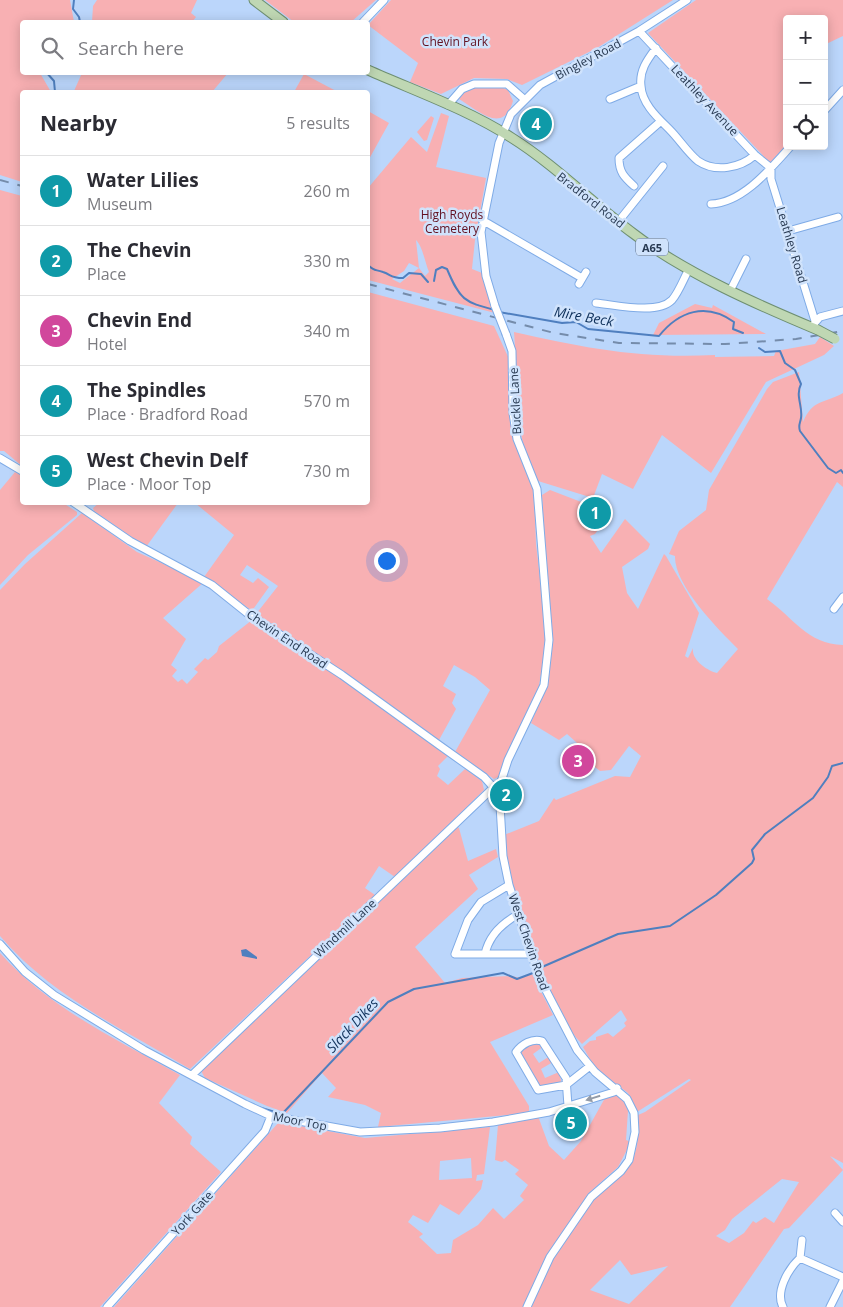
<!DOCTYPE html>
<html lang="en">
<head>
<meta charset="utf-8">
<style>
	body { margin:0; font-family:"Open Sans",sans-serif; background:#f7f7f7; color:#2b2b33 }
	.controls { position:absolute; right:15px; top:15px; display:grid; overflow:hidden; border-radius:5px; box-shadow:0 2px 12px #0003 }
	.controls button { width:45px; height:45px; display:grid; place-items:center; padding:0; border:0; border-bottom:1px solid #e1e1e2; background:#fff; color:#2b2b33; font:25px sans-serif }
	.you { position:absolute; left:386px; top:560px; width:18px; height:18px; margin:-12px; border:4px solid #fff; border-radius:50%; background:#1a73e8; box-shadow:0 0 0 8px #1a73e833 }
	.badge { display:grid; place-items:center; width:32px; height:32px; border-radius:50%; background:#111827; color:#fff; font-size:16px; font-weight:700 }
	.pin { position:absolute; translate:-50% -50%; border:2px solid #fff; box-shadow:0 1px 5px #0006 }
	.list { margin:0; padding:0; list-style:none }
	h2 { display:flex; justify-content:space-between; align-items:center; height:65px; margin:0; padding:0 20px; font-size:21px }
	h2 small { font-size:16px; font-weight:400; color:#7c7c81 }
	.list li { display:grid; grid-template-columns:32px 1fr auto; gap:15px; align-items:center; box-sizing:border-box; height:70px; padding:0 20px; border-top:1px solid #e1e1e2 }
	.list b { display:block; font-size:19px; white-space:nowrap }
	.list p { margin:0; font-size:16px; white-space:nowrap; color:#7c7c81 }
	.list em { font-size:16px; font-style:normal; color:#7c7c81 }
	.icon { flex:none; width:28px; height:28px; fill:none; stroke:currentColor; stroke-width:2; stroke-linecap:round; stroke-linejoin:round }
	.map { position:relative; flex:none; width:843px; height:1307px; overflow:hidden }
	.search { position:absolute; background:#fff; box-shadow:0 2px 12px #0003; left:20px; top:20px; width:350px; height:55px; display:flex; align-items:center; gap:12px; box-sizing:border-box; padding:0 18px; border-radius:5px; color:#7c7c81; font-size:19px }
	.panel { position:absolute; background:#fff; box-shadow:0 2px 12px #0003; left:20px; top:90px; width:350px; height:415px; border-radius:5px }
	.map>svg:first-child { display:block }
</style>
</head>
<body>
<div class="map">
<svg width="843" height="1307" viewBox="0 0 843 1307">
	<rect width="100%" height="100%" fill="#bbd6fb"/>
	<path fill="#f8b0b3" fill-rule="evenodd" d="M0,0H70L74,22H22V72L40,73L51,92H22V182L0,175Z
		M97,0H197L191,13L196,17L192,22H92L93,6Z
		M265,0H376L351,22H294Z
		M391,0H673L597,48L522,85L507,79L474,78L441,94L410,82L418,63L368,25Z
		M696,0H843V36L824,45V19H787V144L770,163L648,33Z
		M82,73V72L228,73L212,92H76L74,91Z
		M304,74L338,92H294Z
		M471,88H503L508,90L513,101C503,135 479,111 459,99L462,94Z
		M368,111L389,123L368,161Z
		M441,113L449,116L436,167L486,178L475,240L472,269L482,273L495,313L368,280V188L411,137L427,152ZM416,240C423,247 425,263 429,272L425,276L419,268ZM409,263L419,268L400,283L392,279L404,271Z
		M431,116L434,118L427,140L424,141L417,132Z
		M0,190L22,196V466L4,451H0Z
		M368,292L494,326L510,361V415L534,488L536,544L547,638L538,692L498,777L494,779L455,752L490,690L475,677L454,665L443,686L456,694L452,703L456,709L439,740L256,614L278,586L247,565L240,575L253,583L258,578L269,587L254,608L251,610L204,577L234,535L195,503L368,502Z
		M695,304L712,308L713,305L766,334L653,335L659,323Z
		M514,332C584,348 642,359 715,355V357L774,356L776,351L815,344L820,337L834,346L824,355L766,382L711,473L662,435L633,489L602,474L593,498L538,481C512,437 518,382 514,332Z
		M799,372L803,422C813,399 823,404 843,393V487L837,482L767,599C794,618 807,644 843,645V1163L830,1156L843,1170L789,1228L784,1229L730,1307H531C547,1268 565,1233 592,1201C605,1185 625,1176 634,1156C639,1143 638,1128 638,1115L645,1112L691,1080L689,1079L637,1112L628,1093L595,1068L583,1047L590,1041L596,1040V1037L608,1033L613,1037L626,1026L624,1023L627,1020L621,1010L582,1044C565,1027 551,1001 543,978C533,951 501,859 504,835L539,821L554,798L556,800L615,776L630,777L641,756L629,746L611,770L600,771L582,757L586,751L567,734L559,740L531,723L548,683L553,640L551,639L542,495L550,490L589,505L591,507L588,511L590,512L593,509L605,520L595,534L590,536L601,553L625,519L650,544L648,549L622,567L627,593L638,609L664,554L666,556L699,613L685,656L688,658L693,648C691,660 708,671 717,673L738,649C718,629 674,585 675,556L669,554L679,531L706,510L709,490L767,389L773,382ZM782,1179L799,1182L774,1223L765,1217L756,1223L753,1221L744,1233L729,1243L716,1236L725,1230L732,1219ZM620,1260L631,1275L668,1266L629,1304L590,1290Z
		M15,472L22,476V502L63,503L77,512V515L28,555L0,585V490Z
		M99,503H178L146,547L94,511L93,508Z
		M82,513L137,552L204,582L163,618L186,639L171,665L177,670L172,676L178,682L182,679L187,684L198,672L194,669L205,658L208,660L217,652L219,646L252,620L305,653L448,756L438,766L440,769L437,776L448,785L465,769L482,781L484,790L482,792L395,877L379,866L365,888L375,895L190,1069C123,1029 51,996 0,936V590L25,564Z
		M456,826L459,828L468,861L496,849L498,857L469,875L478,889L415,947L445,983L462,978L512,976L520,978L532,974L553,1015L490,1042L529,1106V1113L378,1127L381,1113L365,1105L328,1097L336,1088L322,1073L287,1113L267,1106L205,1078L200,1069Z
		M0,953C49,1008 116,1039 180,1075L159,1103L192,1137L190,1144L221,1172L100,1307H0Z
		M537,1042L544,1046L533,1054L539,1063L550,1056L553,1062L541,1069L545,1078L559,1072L562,1085L543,1088L536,1086L518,1055L524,1047Z
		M615,1095L623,1098L628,1111L626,1140L631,1142L618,1167L590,1192L561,1235L523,1307H114L279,1122L365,1138L490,1127L484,1174L477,1175L476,1181L483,1180L481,1189L459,1215L440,1204L428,1223L413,1215L408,1222L423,1234L419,1237L437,1254L451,1253L453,1240L478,1225L493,1208L504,1219L524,1200L520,1196L528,1185L515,1174L519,1170L505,1160L502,1162L495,1160L498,1125L538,1116L549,1146L564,1160L581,1141L605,1098ZM471,1158L472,1178L439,1180L440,1161Z"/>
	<path fill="#4f7fbf" d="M246,949L257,957V959L242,956L241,950Z"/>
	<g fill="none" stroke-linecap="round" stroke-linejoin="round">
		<path stroke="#4f7fbf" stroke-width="2" d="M74,0L73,9L79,17L80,22
			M46,72L54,81L55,92
			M368,265C375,272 375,269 383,272C392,275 390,278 403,278L409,273L421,274L428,282
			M434,281L436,270L442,267L447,269C460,300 464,302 495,310
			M499,312L562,323L576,322L588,329L659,336C679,311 706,302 734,322L733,329L743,333
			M759,348L765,352L780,351L785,363L795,370L801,384C795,396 803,406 801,418C800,424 798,425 800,431L828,468L836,473L841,470L843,473
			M542,967L618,934L670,926L716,895L752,863L754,859L752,850L765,834L813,798L828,777L832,766L843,763
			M258,1107L282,1114L388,1002L414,989L503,973L517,979L533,973"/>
		<g stroke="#7fabe6" stroke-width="9">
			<path id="minor" d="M363,22L384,0
				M639,31L755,155L771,168
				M656,48C647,60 639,71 641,86C642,104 658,118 670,130C679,139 688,153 698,161C716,173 740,168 755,155
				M610,99L641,86
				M448,105L462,89L474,84H507L524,99
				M824,111L843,90
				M771,168V179L815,321
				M634,186C624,177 619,172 619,158L661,121
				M711,204C743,203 771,168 791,146
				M482,220L582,278
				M618,222L663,166
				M788,231L838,217
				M579,284L586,272
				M731,289L746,259
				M596,303C617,305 657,315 672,300C679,292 684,278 689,269
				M495,306L486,276L481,232L499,143L511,114L540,85L639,31L687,0
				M813,325L820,317L843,311
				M506,334L512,351L513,413L517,439L537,489L549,640L544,685L508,760L499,788L503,856L509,885L539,977L577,1050L595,1072L627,1099L634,1113L635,1132L629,1160L621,1171L591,1197L550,1257L527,1307
				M0,458L22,471
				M73,502L130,541L212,585L247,613L342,675L439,745L484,777L493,787
				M834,609L843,597
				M509,885L481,902L468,920L455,954H532
				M0,944L25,972L54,995L144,1050L245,1104L271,1116L360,1132L440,1128L493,1122L549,1112L614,1092L617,1088
				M485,954C489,935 502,923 519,914
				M192,1075L495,786
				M568,1106L566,1078L542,1041C532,1038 522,1044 516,1052L538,1090L566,1085L590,1066
				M835,1213L843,1222
				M800,1258L802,1240
				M107,1307L265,1131L271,1116
				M783,1307C775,1292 788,1269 800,1258L843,1277
				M830,1307L843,1281"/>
		</g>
		<g stroke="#6e8f71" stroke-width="11">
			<path id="major" d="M254,0L283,22
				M368,70C415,91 467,109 512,138C555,165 592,203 634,234C685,273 758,305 818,330"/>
		</g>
		<use href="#minor" stroke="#fff" stroke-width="7"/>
		<use href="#major" stroke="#bfd7b3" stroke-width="9"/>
		<path stroke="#758cab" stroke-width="2" stroke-dasharray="9 9" stroke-linecap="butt" d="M0,180L22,186
			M368,284L554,333L619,343L725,344L796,339L843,331"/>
		<g stroke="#7fabe6" stroke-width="9" stroke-linecap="butt">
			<path id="minor-bridge" d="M495,306L506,334"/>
		</g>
		<g stroke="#6e8f71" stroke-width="11" stroke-linecap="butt">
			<path id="major-bridge" d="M818,330L835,339"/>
		</g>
		<use href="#minor-bridge" stroke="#fff" stroke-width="7"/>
		<use href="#major-bridge" stroke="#bfd7b3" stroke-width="9"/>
	</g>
	<defs><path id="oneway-solid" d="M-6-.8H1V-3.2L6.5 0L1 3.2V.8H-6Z" transform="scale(1.25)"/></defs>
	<use fill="#949ca8" href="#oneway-solid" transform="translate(593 1098) rotate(163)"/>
	<g text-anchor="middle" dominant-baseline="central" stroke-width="5" stroke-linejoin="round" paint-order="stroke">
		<rect fill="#d0e3fc" stroke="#5a6d85" stroke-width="1" x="636" y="238.5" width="32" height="17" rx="4"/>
		<g font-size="11" font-weight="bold" fill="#283a52">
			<text x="652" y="247">A65</text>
		</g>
		<g font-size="12" fill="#621020" stroke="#d0e3fc">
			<text x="455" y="41">Chevin Park</text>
			<text x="452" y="214">High Royds<tspan x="452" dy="14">Cemetery</tspan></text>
		</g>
		<g font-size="12" fill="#283a52" stroke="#d0e3fc">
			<text transform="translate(588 59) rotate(-28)">Bingley Road</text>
			<text transform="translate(705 100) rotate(47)">Leathley Avenue</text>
			<text transform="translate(591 200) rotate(38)">Bradford Road</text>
			<text transform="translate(792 245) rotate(73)">Leathley Road</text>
			<text transform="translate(515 401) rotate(-93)">Buckle Lane</text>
			<text transform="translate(287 639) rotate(34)">Chevin End Road</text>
			<text transform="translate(345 928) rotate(-43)">Windmill Lane</text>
			<text transform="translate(529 942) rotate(71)">West Chevin Road</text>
			<text transform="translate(300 1121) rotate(11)">Moor Top</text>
			<text transform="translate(192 1213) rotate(-48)">York Gate</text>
		</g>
		<g font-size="14" font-style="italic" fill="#0d2f59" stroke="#d0e3fc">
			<text transform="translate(584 316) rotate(10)">Mire Beck</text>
			<text transform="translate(352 1025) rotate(-47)">Slack Dikes</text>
		</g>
	</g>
</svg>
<div class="controls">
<button>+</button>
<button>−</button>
<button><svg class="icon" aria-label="locate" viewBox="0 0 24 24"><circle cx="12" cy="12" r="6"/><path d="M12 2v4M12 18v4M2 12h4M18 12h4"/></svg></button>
</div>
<div class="you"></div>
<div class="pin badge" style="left:595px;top:513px;background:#0f9aa8">1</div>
<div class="pin badge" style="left:506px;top:795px;background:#0f9aa8">2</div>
<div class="pin badge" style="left:578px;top:761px;background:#d1479c">3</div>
<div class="pin badge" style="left:536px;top:124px;background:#0f9aa8">4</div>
<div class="pin badge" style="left:571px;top:1123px;background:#0f9aa8">5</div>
<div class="search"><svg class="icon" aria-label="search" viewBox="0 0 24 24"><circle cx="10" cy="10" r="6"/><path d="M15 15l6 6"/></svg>Search here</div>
<section class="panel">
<h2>Nearby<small>5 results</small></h2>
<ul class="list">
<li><span class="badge" style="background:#0f9aa8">1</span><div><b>Water Lilies</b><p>Museum</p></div><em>260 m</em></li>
<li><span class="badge" style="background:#0f9aa8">2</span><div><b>The Chevin</b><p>Place</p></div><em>330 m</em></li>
<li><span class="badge" style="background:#d1479c">3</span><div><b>Chevin End</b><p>Hotel</p></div><em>340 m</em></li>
<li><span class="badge" style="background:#0f9aa8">4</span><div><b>The Spindles</b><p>Place · Bradford Road</p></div><em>570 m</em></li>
<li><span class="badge" style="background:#0f9aa8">5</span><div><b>West Chevin Delf</b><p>Place · Moor Top</p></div><em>730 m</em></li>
</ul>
</section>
</div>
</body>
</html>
